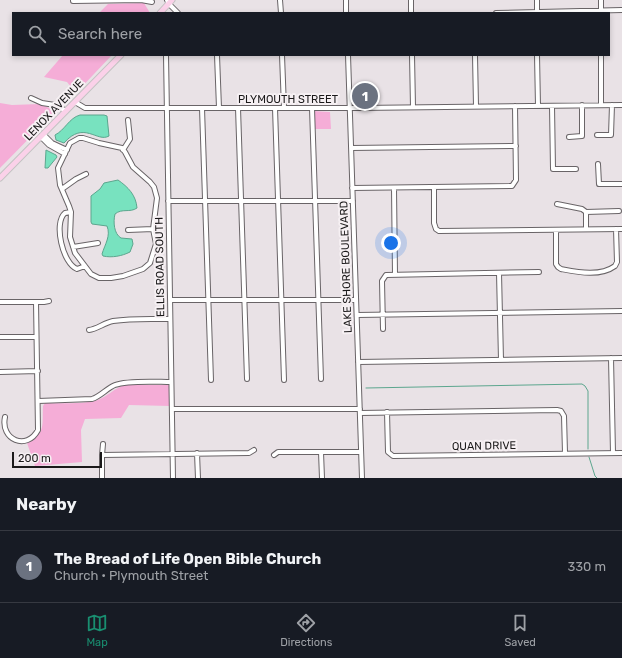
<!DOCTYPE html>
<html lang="en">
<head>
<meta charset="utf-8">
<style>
	body { margin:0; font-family:Rubik,sans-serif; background:#242831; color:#f1f3f6 }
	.scale { position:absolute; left:12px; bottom:10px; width:90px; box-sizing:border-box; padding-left:4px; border:2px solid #1b191a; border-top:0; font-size:11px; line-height:14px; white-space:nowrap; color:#1b191a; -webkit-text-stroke:3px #f6f0f3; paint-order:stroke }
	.you { position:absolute; left:391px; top:243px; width:14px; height:14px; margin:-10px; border:3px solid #fff; border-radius:50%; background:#1a73e8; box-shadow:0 0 0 6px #1a73e833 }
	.badge { display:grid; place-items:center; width:26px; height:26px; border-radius:50%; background:#198e70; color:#fff; font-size:13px; font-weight:700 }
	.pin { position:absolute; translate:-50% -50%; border:2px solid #fff; box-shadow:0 1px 4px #0006 }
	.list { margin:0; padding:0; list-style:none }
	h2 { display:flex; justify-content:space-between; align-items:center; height:52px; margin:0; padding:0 16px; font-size:17px }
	h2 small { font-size:13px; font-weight:400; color:#9ea1a6 }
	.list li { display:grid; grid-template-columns:26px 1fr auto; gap:12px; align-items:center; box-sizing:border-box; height:72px; padding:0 16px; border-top:1px solid #363941 }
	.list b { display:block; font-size:15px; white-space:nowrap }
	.list p { margin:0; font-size:13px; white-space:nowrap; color:#9ea1a6 }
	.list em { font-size:13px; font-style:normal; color:#9ea1a6 }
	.icon { flex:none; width:22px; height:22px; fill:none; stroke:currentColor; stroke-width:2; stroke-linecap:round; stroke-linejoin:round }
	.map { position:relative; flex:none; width:622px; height:478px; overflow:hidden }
	.search { position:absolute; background:#171b24; box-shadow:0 2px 6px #0003; left:12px; right:12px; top:12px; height:44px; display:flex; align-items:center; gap:10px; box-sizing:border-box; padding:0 14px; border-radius:0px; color:#9ea1a6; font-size:15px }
	.sheet { height:124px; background:#171b24 }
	nav { display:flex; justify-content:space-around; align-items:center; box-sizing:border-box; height:56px; border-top:1px solid #363941; background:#171b24; font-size:11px; color:#9ea1a6 }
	nav a { display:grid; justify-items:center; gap:2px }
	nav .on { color:#198e70 }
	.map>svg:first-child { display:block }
</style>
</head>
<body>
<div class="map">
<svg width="622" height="478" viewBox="0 0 622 478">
	<rect width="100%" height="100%" fill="#e9e2e6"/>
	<path fill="#f5add7" d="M144,3L150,13H99L108,4Z
		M63,55H112L76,93L67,82L44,77Z
		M0,103L12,105L40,104L56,111L0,168Z
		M313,111L330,112L331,129H314Z
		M124,385H169L170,406L129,405L121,418L85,419L81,430L82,462L35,466L27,443C46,433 42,425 43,406L45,403C59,403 91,405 102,398C110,394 114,389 124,385Z"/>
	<path fill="#78e2bf" stroke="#5ca68e" d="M80,115H104L107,116L109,136C97,143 84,120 64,143L56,140L55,135C65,130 69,118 80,115Z
		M46,150L56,155L57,157L48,168H45Z
		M118,180C128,187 136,195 137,208C130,213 122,208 115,214C113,222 114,234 121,238L132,239L133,244L130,252C122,256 112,258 103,256L102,254C105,244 111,236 107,226L92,224L91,222V196L100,189L104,183Z"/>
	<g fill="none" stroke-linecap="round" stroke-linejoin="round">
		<path stroke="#5ca68e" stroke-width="1" d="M366,388L582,384L585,386L588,391V449
			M589,457L595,476L597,478"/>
		<g stroke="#696467" stroke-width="6">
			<path id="minor" d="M73,0V1L141,0L152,2
				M167,0L169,4L178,13
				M280,0L281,13
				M346,0V13
				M411,0V13
				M601,0V12
				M496,13L622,10
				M537,13V0
				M166,55L173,478
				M217,55L219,108
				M282,55L284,108
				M348,55L362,478
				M412,55L413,107
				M475,55L476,106
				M537,55L538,106
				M601,55V105
				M31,98L42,103L55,105L66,111
				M75,102L85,108H359L622,105
				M552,106L553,169H576
				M202,108L211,380
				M238,108L247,379
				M275,108L284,380
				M312,108L321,379
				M44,135L52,143L67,150
				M597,135H611L612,105
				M41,137L49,145L65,154
				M569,137L582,136V105
				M79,138H83L99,143L122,148L125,152L133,167L150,182L154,187L157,198L153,229L156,244L150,263L143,269L123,276L111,278H99L91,274L75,253L70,237L71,212L69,206L60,185L58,168L70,143Z
				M351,148L516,146
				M123,150L130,139L128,120
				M598,164L599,184H622
				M434,187V223L436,229L439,231L622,229
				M352,188L512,186L516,180L515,106
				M394,188L395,275
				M62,189L76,179L86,174
				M168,201H353
				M557,204L582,209L586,212L619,211
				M71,212L65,213C53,223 63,264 77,269L85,266
				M586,212V229
				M128,230L153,229
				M556,230V264L558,267L561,269C577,272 600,277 615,266L617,262L616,229
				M73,247L98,243
				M499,273L501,360
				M170,300H356
				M0,302H44L49,301
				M357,315L622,311
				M383,329L382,281L386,275L539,272
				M89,330C97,329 104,323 113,321C132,318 151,319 170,319
				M0,337H36
				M611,358L613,453
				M358,362L622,358
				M0,372L38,371
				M38,401L92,399C101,396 107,388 115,385C128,380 157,382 171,382
				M172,409H360
				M387,412L388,452L393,456L622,453
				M360,413L557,410L561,411L564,416L565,453
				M5,417C0,440 27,451 38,430L36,302
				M321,452L322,478
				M197,453L198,478
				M102,455L249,453L254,450
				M274,455L278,452H361
				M102,478V455L103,444"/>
		</g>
		<g stroke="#c4c3c3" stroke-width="7">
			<path id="major" d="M160,13L172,0
				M0,178L121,55"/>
		</g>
		<use href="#minor" stroke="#fff" stroke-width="4"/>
		<use href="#major" stroke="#fbd1e9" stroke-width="5"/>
	</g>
	<g text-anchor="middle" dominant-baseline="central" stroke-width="4" stroke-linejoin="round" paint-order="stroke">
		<g font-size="11" fill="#1b191a" stroke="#f6f0f3">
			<text x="288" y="99">PLYMOUTH STREET</text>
			<text transform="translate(54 110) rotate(-46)">LENOX AVENUE</text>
			<text transform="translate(160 267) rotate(-91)">ELLIS ROAD SOUTH</text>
			<text transform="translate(346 267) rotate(-92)">LAKE SHORE BOULEVARD</text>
			<text transform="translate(484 446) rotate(-1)">QUAN DRIVE</text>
		</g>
	</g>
</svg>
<div class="scale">200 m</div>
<div class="you"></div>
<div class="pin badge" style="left:365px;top:96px;background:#6b7280">1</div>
<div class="search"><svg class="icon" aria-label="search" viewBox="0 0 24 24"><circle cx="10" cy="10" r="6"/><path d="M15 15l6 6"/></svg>Search here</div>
</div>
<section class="sheet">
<h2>Nearby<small></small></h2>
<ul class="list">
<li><span class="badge" style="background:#6b7280">1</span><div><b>The Bread of Life Open Bible Church</b><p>Church · Plymouth Street</p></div><em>330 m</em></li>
</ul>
</section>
<nav>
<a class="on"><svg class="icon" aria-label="map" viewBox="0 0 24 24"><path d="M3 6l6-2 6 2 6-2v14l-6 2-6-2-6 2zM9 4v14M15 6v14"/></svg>Map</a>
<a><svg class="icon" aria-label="directions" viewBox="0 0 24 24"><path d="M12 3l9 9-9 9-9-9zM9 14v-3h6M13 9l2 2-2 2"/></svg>Directions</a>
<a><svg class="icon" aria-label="saved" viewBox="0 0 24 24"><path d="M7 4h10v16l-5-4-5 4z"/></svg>Saved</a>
</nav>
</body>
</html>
